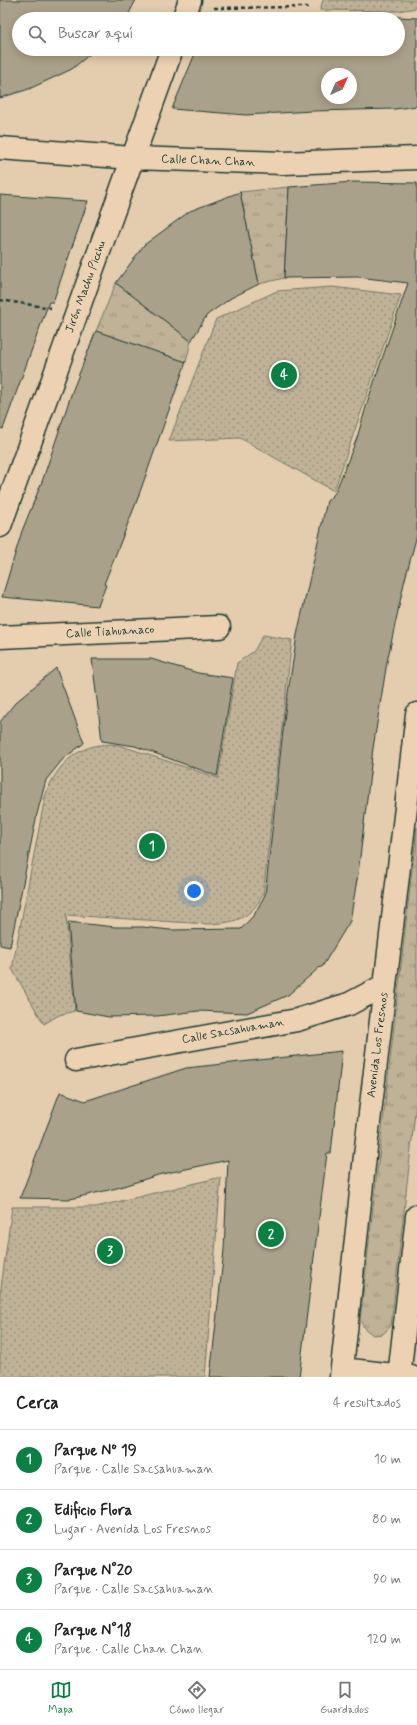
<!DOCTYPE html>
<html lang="es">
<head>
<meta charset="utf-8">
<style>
	body { margin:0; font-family:Mynerve,sans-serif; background:#f2f2f2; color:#222 }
	.compass { position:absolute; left:321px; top:68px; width:36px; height:36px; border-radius:50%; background:#fff; box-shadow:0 2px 10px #0003; rotate:45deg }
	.you { position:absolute; left:194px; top:891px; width:14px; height:14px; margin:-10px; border:3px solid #fff; border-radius:50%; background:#1a73e8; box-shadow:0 0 0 6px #1a73e833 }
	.badge { display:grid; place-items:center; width:26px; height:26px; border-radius:50%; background:#0b8043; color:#fff; font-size:13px; font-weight:700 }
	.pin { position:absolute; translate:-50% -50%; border:2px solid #fff; box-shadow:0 1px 4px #0006 }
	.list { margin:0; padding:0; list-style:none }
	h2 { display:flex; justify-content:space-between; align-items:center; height:52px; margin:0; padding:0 16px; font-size:17px }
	h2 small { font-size:13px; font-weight:400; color:#767676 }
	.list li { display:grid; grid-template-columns:26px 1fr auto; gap:12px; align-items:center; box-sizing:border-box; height:60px; padding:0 16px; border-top:1px solid #e0e0e0 }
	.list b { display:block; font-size:15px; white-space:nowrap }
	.list p { margin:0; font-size:13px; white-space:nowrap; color:#767676 }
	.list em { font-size:13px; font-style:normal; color:#767676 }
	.icon { flex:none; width:22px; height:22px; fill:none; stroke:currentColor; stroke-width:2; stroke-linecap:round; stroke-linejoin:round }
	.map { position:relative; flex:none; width:417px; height:1377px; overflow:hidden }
	.search { position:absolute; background:#fff; box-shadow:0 2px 10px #0003; left:12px; right:12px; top:12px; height:44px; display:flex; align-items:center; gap:10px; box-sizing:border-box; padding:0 14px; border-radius:22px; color:#767676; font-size:15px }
	.sheet { height:292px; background:#fff }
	nav { display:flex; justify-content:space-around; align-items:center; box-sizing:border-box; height:56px; border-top:1px solid #e0e0e0; background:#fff; font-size:11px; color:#767676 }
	nav a { display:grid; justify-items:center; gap:2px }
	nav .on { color:#0b8043 }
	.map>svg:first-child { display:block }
</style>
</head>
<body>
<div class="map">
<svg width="417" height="1377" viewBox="0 0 417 1377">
	<defs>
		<pattern id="grass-tufts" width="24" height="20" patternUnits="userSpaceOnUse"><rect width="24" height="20" fill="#bfb297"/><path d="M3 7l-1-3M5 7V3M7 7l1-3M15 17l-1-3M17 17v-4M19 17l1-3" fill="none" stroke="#9b927c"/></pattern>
		<pattern id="park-dots" width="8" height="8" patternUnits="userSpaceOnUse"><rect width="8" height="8" fill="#bfb297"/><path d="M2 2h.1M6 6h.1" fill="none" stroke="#9b927c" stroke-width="1.8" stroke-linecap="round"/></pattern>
	</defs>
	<rect width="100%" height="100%" fill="#e4ccae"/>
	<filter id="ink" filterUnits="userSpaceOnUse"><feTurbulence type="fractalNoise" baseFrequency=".025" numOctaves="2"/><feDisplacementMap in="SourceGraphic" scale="8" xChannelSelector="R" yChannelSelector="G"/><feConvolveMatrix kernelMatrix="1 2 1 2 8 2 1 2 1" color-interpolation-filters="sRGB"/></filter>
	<g filter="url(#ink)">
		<path fill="url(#grass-tufts)" stroke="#6f7866" d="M289,187L284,278L259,284L240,192Z
			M116,283L191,341L186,362L96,331Z
			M417,827V1095L391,1326L383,1334L373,1335L364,1328L360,1320Z"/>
		<path fill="url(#park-dots)" stroke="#6f7866" d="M323,0H417V8L398,11L320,10Z
			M332,287L401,295L334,491L240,438L169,441L216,319L277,291Z
			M263,635L292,640L263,895C249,920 234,923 208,924L66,915L75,1011L59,1015L44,1024L12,969L45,797C56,763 82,740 119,745L218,778L237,663L254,651Z
			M221,1177L205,1377H0V1295L12,1207H96Z"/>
		<path fill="#aaa18a" stroke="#1f3d34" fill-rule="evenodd" d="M0,0H136L126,19H19V49H96L72,69L29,89L0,98Z
			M351,14L417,18V106L395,109L312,111L246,115L172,109L197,49H398V19H209L210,17L270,18L351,16ZM327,74H351V98H327Z
			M353,182L417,183V535L404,583L387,662L373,748L358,874L350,921L322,967H320L288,995L247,1013L198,1011L157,1016L109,1017L76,1011L68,922L115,927H143L170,930L241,929L254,915L265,895L285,712L297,635L327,501L335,493L357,438L368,400L408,283L358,277L284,278L289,187Z
			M240,192L259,284L231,298L207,315L191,341L116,283L144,245L190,211Z
			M0,195L88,201L53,302H49L3,429L0,428Z
			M96,331L186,362L136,503L104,584L106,585L98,606L2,597L22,531L43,479L72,392Z
			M92,659H151L198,673L233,678L217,776L135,746L102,741Z
			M56,668L84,743L63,759L46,780L37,814L10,947L0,945V722L15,703Z
			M342,1051L331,1153H327L299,1377H210L224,1250L228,1160L158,1175L117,1188L70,1199L20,1198L60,1092L85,1101L186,1068Z"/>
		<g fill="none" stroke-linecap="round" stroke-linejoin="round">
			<g stroke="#1f3d34" stroke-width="25">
				<path id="minor" d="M183,19L190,0
					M0,148L133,158L283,163L417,158
					M0,526L172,49
					M0,637L219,627
					M76,1060L297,1020L349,1004L385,985
					M342,1369L411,1377"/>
			</g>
			<g stroke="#1f3d34" stroke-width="25">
				<path id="secondary" d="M341,1377L365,1156L417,714
					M399,1377L417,1216"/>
			</g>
			<path stroke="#1f3d34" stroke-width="2.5" stroke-dasharray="4 3" stroke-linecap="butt" d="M214,8L308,7
				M0,300L51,308"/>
			<use href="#minor" stroke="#ecd2b3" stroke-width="22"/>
			<use href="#secondary" stroke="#ecd2b3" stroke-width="22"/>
		</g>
	</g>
	<g text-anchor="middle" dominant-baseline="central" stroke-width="3" stroke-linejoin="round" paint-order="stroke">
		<g font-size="12" fill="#1f3d34" stroke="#ecd2b3">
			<text transform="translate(208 161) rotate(2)">Calle Chan Chan</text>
			<text transform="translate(86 287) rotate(-70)">Jirón Machu Picchu</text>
			<text transform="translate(110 632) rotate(-3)">Calle Tiahuanaco</text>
			<text transform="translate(233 1031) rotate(-10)">Calle Sacsahuaman</text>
			<text transform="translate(378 1045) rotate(-83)">Avenida Los Fresnos</text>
		</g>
	</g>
</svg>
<svg class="compass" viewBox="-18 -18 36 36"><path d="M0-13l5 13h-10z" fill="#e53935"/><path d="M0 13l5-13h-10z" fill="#767676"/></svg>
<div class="you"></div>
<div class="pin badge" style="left:152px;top:846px">1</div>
<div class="pin badge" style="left:271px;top:1234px">2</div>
<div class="pin badge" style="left:110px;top:1251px">3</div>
<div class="pin badge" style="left:284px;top:375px">4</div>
<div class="search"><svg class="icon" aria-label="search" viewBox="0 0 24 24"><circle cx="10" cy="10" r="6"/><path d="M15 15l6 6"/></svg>Buscar aquí</div>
</div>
<section class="sheet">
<h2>Cerca<small>4 resultados</small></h2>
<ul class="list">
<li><span class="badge">1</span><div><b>Parque Nº 19</b><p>Parque · Calle Sacsahuaman</p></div><em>10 m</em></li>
<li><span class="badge">2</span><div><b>Edificio Flora</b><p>Lugar · Avenida Los Fresnos</p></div><em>80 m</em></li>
<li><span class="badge">3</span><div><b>Parque N°20</b><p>Parque · Calle Sacsahuaman</p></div><em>90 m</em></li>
<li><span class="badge">4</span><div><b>Parque N°18</b><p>Parque · Calle Chan Chan</p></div><em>120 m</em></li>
</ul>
</section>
<nav>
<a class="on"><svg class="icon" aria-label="map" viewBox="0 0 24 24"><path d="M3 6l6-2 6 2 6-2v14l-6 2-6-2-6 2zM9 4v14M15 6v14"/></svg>Mapa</a>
<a><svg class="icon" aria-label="directions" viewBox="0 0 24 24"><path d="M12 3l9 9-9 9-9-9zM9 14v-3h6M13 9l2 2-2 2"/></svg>Cómo llegar</a>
<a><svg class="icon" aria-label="saved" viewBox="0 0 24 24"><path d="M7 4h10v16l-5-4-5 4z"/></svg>Guardados</a>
</nav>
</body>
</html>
